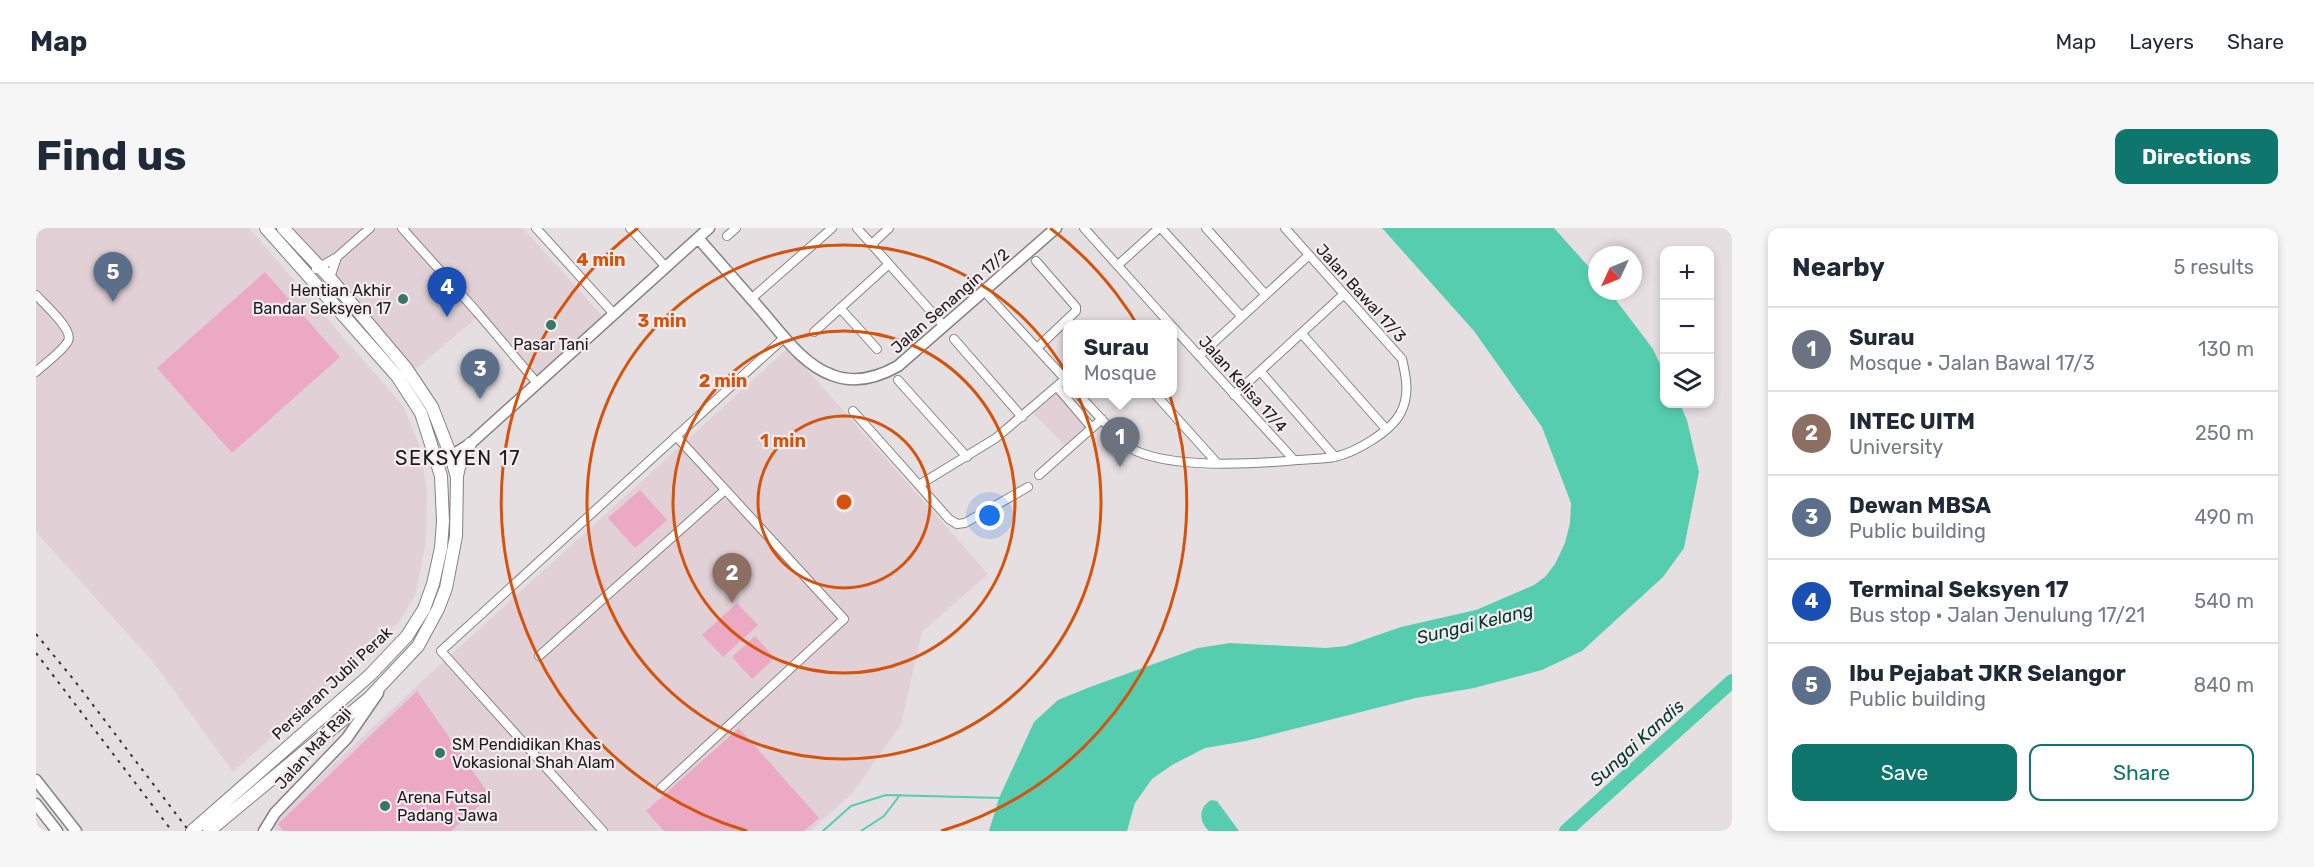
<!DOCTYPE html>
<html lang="en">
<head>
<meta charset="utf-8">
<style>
	body { margin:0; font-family:Rubik,sans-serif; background:#f6f6f7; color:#1f2937 }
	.controls { position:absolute; right:18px; top:18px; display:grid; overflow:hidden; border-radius:12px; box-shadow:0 3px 9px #0003 }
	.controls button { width:54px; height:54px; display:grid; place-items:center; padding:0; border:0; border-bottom:2px solid #e0e1e3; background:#fff; color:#1f2937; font:30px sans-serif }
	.compass { position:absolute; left:1552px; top:18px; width:54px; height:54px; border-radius:50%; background:#fff; box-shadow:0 3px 9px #0003; rotate:226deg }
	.you { position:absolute; left:954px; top:288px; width:21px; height:21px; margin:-15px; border:4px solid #fff; border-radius:50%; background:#1a73e8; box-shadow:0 0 0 9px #1a73e833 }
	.badge { display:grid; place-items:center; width:39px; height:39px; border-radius:50%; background:#0f766e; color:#fff; font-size:20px; font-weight:700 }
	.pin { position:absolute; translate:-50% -50px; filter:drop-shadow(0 2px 3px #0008) }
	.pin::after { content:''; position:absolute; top:32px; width:21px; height:18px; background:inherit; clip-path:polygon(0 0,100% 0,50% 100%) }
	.popup { position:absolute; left:1027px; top:92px; width:114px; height:78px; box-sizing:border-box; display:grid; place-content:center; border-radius:12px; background:#fff; filter:drop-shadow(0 2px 4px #0005); font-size:20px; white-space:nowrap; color:#747a83 }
	.popup b { font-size:22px; color:#1f2937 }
	.popup::after { content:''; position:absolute; left:50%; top:100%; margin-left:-12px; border:12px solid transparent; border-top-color:#fff }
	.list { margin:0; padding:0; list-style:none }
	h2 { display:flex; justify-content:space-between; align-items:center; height:78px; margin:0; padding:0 24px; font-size:26px }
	h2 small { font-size:20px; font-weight:400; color:#747a83 }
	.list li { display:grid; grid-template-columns:39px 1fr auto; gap:18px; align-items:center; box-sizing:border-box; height:84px; padding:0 24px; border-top:2px solid #e0e1e3 }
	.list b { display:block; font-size:22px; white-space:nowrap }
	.list p { margin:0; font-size:20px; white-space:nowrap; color:#747a83 }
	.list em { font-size:20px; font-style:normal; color:#747a83 }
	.actions { display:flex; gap:12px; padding:18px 24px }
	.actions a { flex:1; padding:14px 0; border:2px solid #0f766e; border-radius:12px; text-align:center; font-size:21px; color:#0f766e }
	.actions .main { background:#0f766e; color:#fff }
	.icon { flex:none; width:33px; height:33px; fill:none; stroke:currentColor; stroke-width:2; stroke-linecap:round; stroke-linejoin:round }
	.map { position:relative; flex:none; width:1696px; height:603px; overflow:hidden; border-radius:12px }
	header { display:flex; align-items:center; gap:36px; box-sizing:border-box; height:84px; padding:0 30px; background:#fff; border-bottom:2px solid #e0e1e3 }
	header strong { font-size:28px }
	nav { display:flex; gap:33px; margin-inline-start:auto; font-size:21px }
	.intro { display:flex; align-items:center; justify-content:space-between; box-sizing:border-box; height:144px; padding:0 36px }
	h1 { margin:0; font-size:42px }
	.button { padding:15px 27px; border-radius:12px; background:#0f766e; color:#fff; font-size:21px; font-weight:700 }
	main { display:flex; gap:36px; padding:0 36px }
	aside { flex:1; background:#fff; border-radius:12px; box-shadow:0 3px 9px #0003 }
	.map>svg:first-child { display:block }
</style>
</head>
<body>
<header>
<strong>Map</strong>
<nav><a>Map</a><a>Layers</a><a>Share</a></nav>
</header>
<div class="intro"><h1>Find us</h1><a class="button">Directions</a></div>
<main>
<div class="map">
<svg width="1696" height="603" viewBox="0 0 1696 603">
	<rect width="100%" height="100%" fill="#e6dfe1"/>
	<path fill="#e1d1d6" d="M0,0H213L367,178L383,216L391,262L390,314L379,368L363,394L197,544L117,434L0,304Z
		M255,0H487L567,89L502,148L446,85L379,142Z
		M752,120L952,346L886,404L865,497L815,567L774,603H240L235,595L385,454Z
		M1020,163L1052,200L1030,219L996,184Z"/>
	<path fill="#eba9c3" d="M229,44L304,129L196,225L121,140Z
		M604,262L631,292L599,320L572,290Z
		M701,375L722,397L687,429L666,407Z
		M719,408L739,430L716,451L696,429Z
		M381,463L454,568L415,603H247L242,596Z
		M703,500L783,590L768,603H628L610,583Z"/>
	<path fill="#56cdaf" d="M1346,0H1518L1561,48V63H1573L1617,121L1628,145V176H1644L1651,192L1663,244L1648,320L1627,349L1546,423L1506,442L1438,460L1380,470L1210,513L1169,520L1136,537L1116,551L1099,575L1091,603H953L963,570L998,494L1022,472L1054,459L1162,420L1194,415L1290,420L1310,418L1365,399L1440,382L1498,357L1509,349L1519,336L1529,315L1534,295L1535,275L1506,199L1438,103Z
		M1175,572L1181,573L1203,603H1173C1162,593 1163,579 1175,572Z"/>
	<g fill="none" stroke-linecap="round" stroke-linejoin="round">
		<path stroke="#56cdaf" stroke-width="2" d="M787,603L815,578L850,567L965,570
			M825,603L848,588L864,567"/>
		<path stroke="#56cdaf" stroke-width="14" d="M1530,603L1696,453"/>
		<g stroke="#878183" stroke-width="10">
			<path id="street" d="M366,0L441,84L501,155
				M500,0L578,86
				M594,0L630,39
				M821,0L908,98
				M1048,0L1135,97
				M1125,0L1205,88
				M1170,0L1229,66
				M691,8L700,0
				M836,16L853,0
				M1000,33L1040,79V83L1001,120
				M1082,37L1123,0
				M280,41L301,29L334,0
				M294,50L301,29
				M949,64L1031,153
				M0,67C8,76 38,102 32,113C27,123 8,136 0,144
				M715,71L796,0
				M804,80L841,121
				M1136,98L1258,232
				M778,104L853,36
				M1266,106L1350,201
				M918,111L986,189
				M1163,128L1273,27
				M1225,144L1299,229
				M862,152L931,229
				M1021,159L1056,200
				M1042,166C1054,178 1087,217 1100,223C1141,241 1218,236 1262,232C1274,231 1287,231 1298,229C1319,225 1356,203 1365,184C1374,167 1370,148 1366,131L1249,0
				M1119,166L1181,235
				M1198,167L1308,66
				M817,183L913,291L921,296L929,295L992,259
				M1003,247L1066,191
				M883,257L960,210L1029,151
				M503,428L689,262
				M625,560L808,391L640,208
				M567,603L405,423L749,109"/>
		</g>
		<g stroke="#878183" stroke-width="13">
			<path id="secondary" d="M662,10C683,34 704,58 725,82C745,105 767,137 796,147C819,156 841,150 862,138L1020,0
				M415,228L434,216L673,0
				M0,552L40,603
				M0,576L21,603
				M228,603L239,585L311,510L342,465"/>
		</g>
		<g stroke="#878183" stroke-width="14">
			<path id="primary" d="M421,248L423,239L434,216
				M156,603L334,447L371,408L388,381L397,356L405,320L407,293L405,248L385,185L361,148L230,0
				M173,603L333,470L382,418L402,381L410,360L420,308L421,249L415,228L396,179L370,140L294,50L247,0"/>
		</g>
		<use href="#street" stroke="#fff" stroke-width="8"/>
		<use href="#secondary" stroke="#fff" stroke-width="10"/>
		<use href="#primary" stroke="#fff" stroke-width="12"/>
		<path stroke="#353233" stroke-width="2" stroke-dasharray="3 6" stroke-linecap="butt" d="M0,406L38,452L153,603
			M0,425L136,603"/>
	</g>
	<g fill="none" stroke="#d4530d" stroke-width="3">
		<circle cx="808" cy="274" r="86"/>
		<circle cx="808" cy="274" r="171"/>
		<circle cx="808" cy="274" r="257"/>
		<path d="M711 603A343 343 0 0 1 602 0M1014 0A343 343 0 0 1 905 603"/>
	</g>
	<g fill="#377766" stroke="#f4ecef" stroke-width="2">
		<circle cx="367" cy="71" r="6"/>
		<circle cx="515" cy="97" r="6"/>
		<circle cx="404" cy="525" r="6"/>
		<circle cx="349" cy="578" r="6"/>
	</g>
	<g text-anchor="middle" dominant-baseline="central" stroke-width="4.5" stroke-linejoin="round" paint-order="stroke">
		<g font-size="16" fill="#1c191a" stroke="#f4ecef" text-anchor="start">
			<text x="355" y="62" text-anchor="end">Hentian Akhir<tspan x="355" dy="18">Bandar Seksyen 17</tspan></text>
			<text x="515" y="116" text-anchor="middle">Pasar Tani</text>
			<text x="416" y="516">SM Pendidikan Khas<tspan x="416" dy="18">Vokasional Shah Alam</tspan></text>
			<text x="361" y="569">Arena Futsal<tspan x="361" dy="18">Padang Jawa</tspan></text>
		</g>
		<g font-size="16" fill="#1c191a" stroke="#f4ecef">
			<text transform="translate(1325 65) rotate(48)">Jalan Bawal 17/3</text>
			<text transform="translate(914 73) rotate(-41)">Jalan Senangin 17/2</text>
			<text transform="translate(1207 156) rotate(48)">Jalan Kelisa 17/4</text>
			<text transform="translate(296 455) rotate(-43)">Persiaran Jubli Perak</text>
			<text transform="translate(277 520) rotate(-48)">Jalan Mat Raji</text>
		</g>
		<g font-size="18" font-style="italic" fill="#013a2e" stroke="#f4ecef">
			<text transform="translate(1439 396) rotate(-14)">Sungai Kelang</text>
			<text transform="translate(1601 515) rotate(-42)">Sungai Kandis</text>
		</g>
		<g font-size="20" letter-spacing="1.5" fill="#1c191a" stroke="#f4ecef">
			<text x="422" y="230">SEKSYEN 17</text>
		</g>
	</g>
	<circle cx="808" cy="274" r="9" fill="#d4530d" stroke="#f4ecef" stroke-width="3"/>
	<g font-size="18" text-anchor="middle" font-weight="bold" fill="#d4530d" stroke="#f4ecef" stroke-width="4.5" stroke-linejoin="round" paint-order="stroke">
		<text x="565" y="38">4 min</text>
		<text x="626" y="99">3 min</text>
		<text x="687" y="159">2 min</text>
		<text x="747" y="219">1 min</text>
	</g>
</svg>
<div class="controls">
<button>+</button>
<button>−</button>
<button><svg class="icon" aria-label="layers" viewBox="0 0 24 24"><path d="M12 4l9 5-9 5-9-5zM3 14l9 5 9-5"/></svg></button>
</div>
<svg class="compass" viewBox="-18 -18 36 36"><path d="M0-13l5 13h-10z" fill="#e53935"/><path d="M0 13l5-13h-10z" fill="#747a83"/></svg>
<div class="you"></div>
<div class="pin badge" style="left:1084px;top:239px;background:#6b7280">1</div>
<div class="popup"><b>Surau</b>Mosque</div>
<div class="pin badge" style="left:696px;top:375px;background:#8d6e63">2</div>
<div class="pin badge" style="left:444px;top:171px;background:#5c6f8a">3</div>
<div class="pin badge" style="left:411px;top:89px;background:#1a4fb4">4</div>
<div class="pin badge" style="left:77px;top:74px;background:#5c6f8a">5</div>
</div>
<aside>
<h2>Nearby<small>5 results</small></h2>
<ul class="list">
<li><span class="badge" style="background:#6b7280">1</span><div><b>Surau</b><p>Mosque · Jalan Bawal 17/3</p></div><em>130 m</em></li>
<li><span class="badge" style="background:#8d6e63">2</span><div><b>INTEC UITM</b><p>University</p></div><em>250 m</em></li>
<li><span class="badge" style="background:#5c6f8a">3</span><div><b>Dewan MBSA</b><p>Public building</p></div><em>490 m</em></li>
<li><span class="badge" style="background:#1a4fb4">4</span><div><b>Terminal Seksyen 17</b><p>Bus stop · Jalan Jenulung 17/21</p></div><em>540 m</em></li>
<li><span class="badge" style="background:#5c6f8a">5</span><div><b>Ibu Pejabat JKR Selangor</b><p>Public building</p></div><em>840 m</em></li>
</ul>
<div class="actions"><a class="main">Save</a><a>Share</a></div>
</aside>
</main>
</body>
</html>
